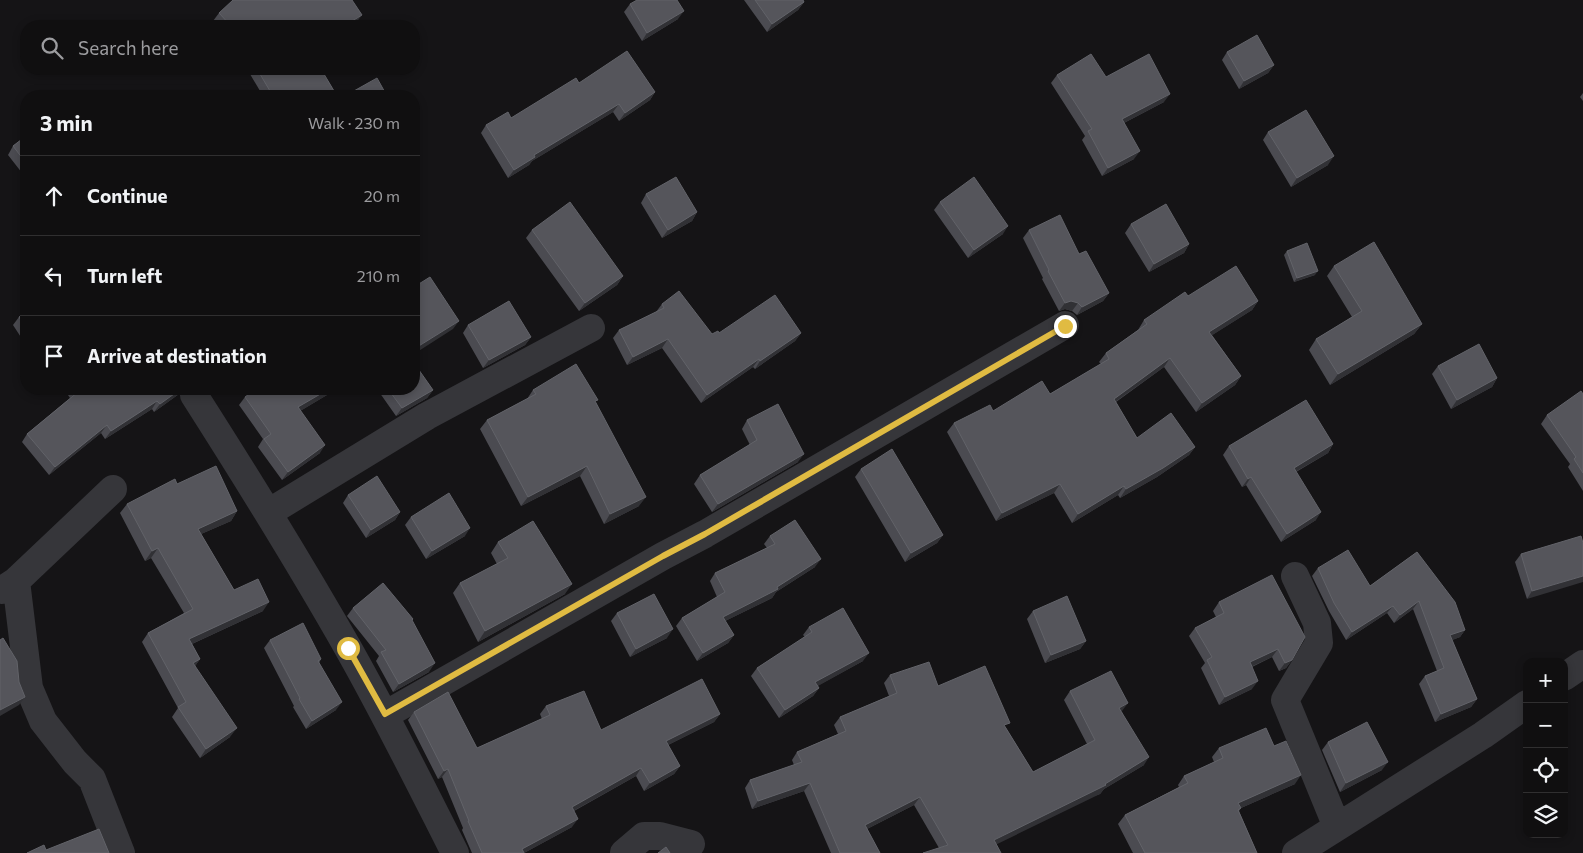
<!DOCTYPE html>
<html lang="en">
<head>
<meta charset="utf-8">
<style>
	body { margin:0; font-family:Commissioner,sans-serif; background:#191819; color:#f1f3f6 }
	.controls { position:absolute; right:15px; bottom:15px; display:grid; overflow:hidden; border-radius:10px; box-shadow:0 2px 8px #0003 }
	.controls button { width:45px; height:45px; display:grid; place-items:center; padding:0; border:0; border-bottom:1px solid #302f30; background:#100f10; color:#f1f3f6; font:25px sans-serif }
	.stop { position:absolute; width:15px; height:15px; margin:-11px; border:4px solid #e0bb42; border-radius:50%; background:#fff }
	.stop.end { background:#e0bb42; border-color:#fff; box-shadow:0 1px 5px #0008 }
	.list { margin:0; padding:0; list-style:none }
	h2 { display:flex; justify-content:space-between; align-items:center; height:65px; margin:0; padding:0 20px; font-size:21px }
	h2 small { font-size:16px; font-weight:400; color:#9c9c9f }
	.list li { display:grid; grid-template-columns:32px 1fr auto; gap:15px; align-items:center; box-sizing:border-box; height:80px; padding:0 20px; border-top:1px solid #302f30 }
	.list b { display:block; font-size:19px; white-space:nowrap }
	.list em { font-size:16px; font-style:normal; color:#9c9c9f }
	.icon { flex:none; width:28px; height:28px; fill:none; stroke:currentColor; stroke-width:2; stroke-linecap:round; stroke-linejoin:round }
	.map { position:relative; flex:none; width:1583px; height:853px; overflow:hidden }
	.search { position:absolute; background:#100f10; box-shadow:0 2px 8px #0003; left:20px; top:20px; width:400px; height:55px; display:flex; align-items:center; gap:12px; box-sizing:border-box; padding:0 18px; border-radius:20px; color:#9c9c9f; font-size:19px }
	.panel { position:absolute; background:#100f10; box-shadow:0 2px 8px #0003; left:20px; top:90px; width:400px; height:305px; border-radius:20px }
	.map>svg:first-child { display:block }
</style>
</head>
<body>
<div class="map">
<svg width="1583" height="853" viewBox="0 0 1583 853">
	<rect width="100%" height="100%" fill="#151416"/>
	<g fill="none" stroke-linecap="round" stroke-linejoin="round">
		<path stroke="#36363a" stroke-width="28" d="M194,395C247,478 299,562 348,648C386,715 420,784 455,853
			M268,513L427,416L591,328
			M1295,576L1317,623L1319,643L1285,700L1337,827
			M16,581L29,688L43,721L75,762L92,779L121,853
			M2,590L16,581L113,489
			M1564,677L1583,664
			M385,715L663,556L705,534L1065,325
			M624,853L644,836H660L691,844
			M1296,853L1483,735L1527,704"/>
	</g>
	<path fill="#4b4b51" d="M744,0H803L804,2L798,10L767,32Z
		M630,4L678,19L642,41L624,12Z
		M219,13L356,23L350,26H218L213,21Z
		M1227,52L1274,65L1268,73L1239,89L1222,60Z
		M247,69H321L337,96H263Z
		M1057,75L1106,77L1164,102L1124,123L1134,159L1102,176L1082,140L1085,136L1051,83Z
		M579,83L655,92L650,100L619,121L613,112L532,161L529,165L508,178L481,133L486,125L511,118Z
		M1583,93V101L1580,97Z
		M1268,132L1328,165L1291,187L1263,140Z
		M26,136V178L8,155L13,146Z
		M646,194L697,212L692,221L662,238L641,203Z
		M940,202L1003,234L968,258L934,210Z
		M1131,224L1189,244L1184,253L1149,272L1125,233Z
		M532,230L623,276L617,285L579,311L526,238Z
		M1029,230L1079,254L1109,293L1103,301L1077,315L1072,311L1065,309L1059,311L1042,279L1043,278L1023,238Z
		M1287,251L1315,275L1294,282L1284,255Z
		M1334,266L1422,324L1414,334L1330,385L1309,350L1316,339L1352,317L1327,276Z
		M1188,296L1258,301L1252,310L1212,335L1241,376L1235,385L1196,412L1164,367L1116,402L1137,438L1195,447L1189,455L1157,477L1120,498L1118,495L1072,523L1054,493L996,521L947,432L954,423L1050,394L1101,364L1099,362L1106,353L1138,330L1144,320Z
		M662,304L712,334L719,333H801L795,341L755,369L753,367L701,403L662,348L627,365L613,338L619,330L656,312Z
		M26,312V345L13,325L19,317Z
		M468,325L531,337L525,345L483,368L463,333Z
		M1438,366L1497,378L1492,387L1451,409L1432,374Z
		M64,389H182L179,394L154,412L152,409L105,439L101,433L49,475L22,442L27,434L70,398Z
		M337,389L300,411L320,453L282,480L258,447L263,439L239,405L245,397Z
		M377,389H414L433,390L427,398L396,416Z
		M533,390L596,403L639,506L604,524L580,476L521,506L480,429L487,420L527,399Z
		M1583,394V491L1568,467L1570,464L1541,424L1547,415Z
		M747,420L798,462L712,512L694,484L700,475L750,445L742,429Z
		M1333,444L1328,453L1296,472L1316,520L1281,542L1246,485L1242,487L1223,455L1229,446Z
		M861,469L943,535L937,543L905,562L855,477Z
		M177,484L237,511L231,521L201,534L234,590L263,611L192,644L200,659L195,666L230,737L200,758L172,717L178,708L142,642L148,633L184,613L151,558L145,561L120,513L127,504Z
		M348,495L400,512L395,520L366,538L343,503Z
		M411,517L465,536L426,559L405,525Z
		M770,536L815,567L776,592L772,598L725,621L734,635L728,643L697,661L676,626L682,618L717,597L710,581L715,573L767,548L764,544Z
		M498,542L565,594L478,642L453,593L460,583L497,564L491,553Z
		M1583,543L1527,599L1515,562L1521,554Z
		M1417,552L1465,630L1460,637L1452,640L1477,699L1471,707L1435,722L1419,684L1425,676L1437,671L1413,609L1394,623L1387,613L1346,640L1329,611L1312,576L1318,568L1370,586Z
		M1219,602L1292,660L1286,668L1279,671L1272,657L1252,667V689L1219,705L1201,668L1205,663L1189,636L1195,628L1216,617L1213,611Z
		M353,608L412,621L429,672L393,692L376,661L379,656L347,616Z
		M1033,611L1086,641L1080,649L1045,663L1027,619Z
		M617,613L667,638L630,657L611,621Z
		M809,627L863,661L817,686L819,688L813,696L779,718L751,676L757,668L805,637L803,635Z
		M270,640L321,659L319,663L336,710L306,729L293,707L294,706L264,648Z
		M890,675L938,686L1006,728L1033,772L1087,744L1064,700L1070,691L1122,712L1144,765L1104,789L1100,794L939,848L914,805L867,829L880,853H831L804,791L752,809L745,788L750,780L794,765L792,760L797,752L838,734L834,725L840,717L889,696L884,683Z
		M546,706L601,730L720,714L714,722L668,745L680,766L674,774L644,791L636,776L574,811L572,827L524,853H472L462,830L463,828L442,777L438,779L408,720L414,712L477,748L542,719L540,714Z
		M1328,742L1382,770L1340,792L1322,750Z
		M1274,746L1295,784L1241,808L1239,811L1257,853H1133L1118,824L1125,815L1179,787L1178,785L1184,776L1214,762L1212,757L1219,748Z"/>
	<path fill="#313135" d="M804,2L798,10L767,32L772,24Z
		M684,11L678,19L642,41L647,33Z
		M362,15L356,23L350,26H344Z
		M1274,65L1268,73L1239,89L1244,81Z
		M655,92L650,100L619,121L625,113Z
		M1170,94L1164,102L1116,127L1122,119Z
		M619,104L613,112L532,161L529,165L508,178L514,170L534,155Z
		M1140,151L1134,159L1102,176L1108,168Z
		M1334,156L1328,165L1291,187L1297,178Z
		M697,212L692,221L662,238L668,230Z
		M1008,226L1003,234L968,258L974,250Z
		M1189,244L1184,253L1149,272L1154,264Z
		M1318,271L1315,275L1294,282L1297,278Z
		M623,276L617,285L579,311L585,303Z
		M1109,293L1103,301L1077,315L1082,307Z
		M1071,301L1078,303L1072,311L1065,309L1059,311L1065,303Z
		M1258,301L1252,310L1203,341L1209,332Z
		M459,321L453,329L414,354V349Z
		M1422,324L1414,334L1330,385L1338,374Z
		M801,333L795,341L755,369L760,361Z
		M531,337L525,345L483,368L489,360Z
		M668,339L662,348L627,365L633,357Z
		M1170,358L1164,367L1108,407L1114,399Z
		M759,359L753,367L701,403L707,395Z
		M1241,376L1235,385L1196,412L1202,403Z
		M1497,378L1492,387L1451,409L1457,400Z
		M181,389H182L179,394L154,412L160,404Z
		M329,389H337L292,416L298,407Z
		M433,390L427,398L396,416L402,408Z
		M157,401L152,409L105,439L111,431Z
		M107,425L101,433L49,475L55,467Z
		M1333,444L1328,453L1288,476L1294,468Z
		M325,445L320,453L282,480L288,472Z
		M1195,447L1189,455L1157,477L1120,498L1126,489Z
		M804,454L798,462L712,512L718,504Z
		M587,466L580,476L521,506L528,497Z
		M1251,477L1246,485L1242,487L1248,479Z
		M1060,484L1054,493L996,521L1002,513Z
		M1124,486L1118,495L1072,523L1078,514Z
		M646,497L639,506L604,524L610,514Z
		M237,511L231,521L192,538L198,529Z
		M400,512L395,520L366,538L371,530Z
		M1321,512L1316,520L1281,542L1287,534Z
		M470,528L465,536L426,559L432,551Z
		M943,535L937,543L905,562L911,553Z
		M158,548L151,558L145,561L152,551Z
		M821,559L815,567L776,592L772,598L717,625L723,617L777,587Z
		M1583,576V582L1527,599L1532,591Z
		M572,584L565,594L478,642L485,631Z
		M1419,601L1413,609L1394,623L1400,615Z
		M269,602L263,611L183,648L189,639Z
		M1393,606L1387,613L1346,640L1352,632Z
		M673,629L667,638L630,657L636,649Z
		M1465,630L1460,637L1445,643L1450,635Z
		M734,635L728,643L697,661L703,653Z
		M1086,641L1080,649L1045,663L1051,655Z
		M1278,649L1272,657L1244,670L1250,662Z
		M869,653L863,661L809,691L815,682Z
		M200,659L194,668L193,663Z
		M1292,660L1286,668L1279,671L1285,663Z
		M435,663L429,672L393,692L399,684Z
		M1258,681L1252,689L1219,705L1225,697Z
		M819,688L813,696L779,718L785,710Z
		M25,697L19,705L0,716V710Z
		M1477,699L1471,707L1435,722L1441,714Z
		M342,702L336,710L306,729L312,721Z
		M1128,703L1122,711L1113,716L1119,708Z
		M720,714L714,722L660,749L666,741Z
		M237,728L230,737L200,758L206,749Z
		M1149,757L1144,765L1104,789L1100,794L989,848L994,840L1105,784Z
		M1388,762L1382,770L1340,792L1346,783Z
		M680,766L674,774L644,791L650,783Z
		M641,768L636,776L566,815L572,807Z
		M448,769L442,777L438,779L444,771Z
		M1301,775L1295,784L1232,812L1238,803Z
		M810,783L804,791L752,809L758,801Z
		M920,797L914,805L859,833L865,825Z
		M578,819L572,827L524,853L522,849Z"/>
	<path fill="#55555b" stroke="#626369" d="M233,0H352L362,15L344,26H231L219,13Z
		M637,0H677L684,11L647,33L630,4Z
		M755,0H803L804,2L772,24Z
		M1257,35L1274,65L1244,81L1227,52Z
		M627,51L655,92L625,113L619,104L534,155L535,157L514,170L486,125L508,112L511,118L576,78L579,83Z
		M1091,54L1106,77L1149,54L1170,94L1122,119L1140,151L1108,168L1088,131L1092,129L1057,75Z
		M257,69H321L337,96H273Z
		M377,78L387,96H345Z
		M1306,110L1334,156L1297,178L1268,132Z
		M26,136V163L13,146Z
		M676,177L697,212L668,230L646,194Z
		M974,177L1008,226L974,250L940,202Z
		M570,202L623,276L585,303L532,230Z
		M1166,204L1189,244L1154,264L1131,224Z
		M1060,215L1079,254L1086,251L1109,293L1082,307L1078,303L1071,301L1065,303L1048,271L1049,270L1029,230Z
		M1374,242L1422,324L1338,374L1316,339L1362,311L1334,266Z
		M1307,243L1318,271L1297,278L1287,251Z
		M1236,266L1258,301L1209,332L1241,376L1202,403L1170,358L1114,399L1137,438L1171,413L1195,447L1163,468L1126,489L1124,486L1078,514L1060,484L1002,513L954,423L990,405L993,411L1042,381L1050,394L1109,359L1106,353L1147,324L1144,320L1185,292L1188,296Z
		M430,277L459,321L414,349V287Z
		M679,291L712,334L718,331L719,333L775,295L801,333L760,361L759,359L707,395L668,339L633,357L619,330L664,308L662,304Z
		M509,301L531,337L489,360L468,325Z
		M26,312V328L19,317Z
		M1479,344L1497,378L1457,400L1438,366Z
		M414,363L433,390L402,408L388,389H414Z
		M576,364L598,400L595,401L646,497L610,514L587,466L528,497L487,420L536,394L533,390Z
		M75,389H181L160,404L157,401L111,431L107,425L55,467L27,434L78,392Z
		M256,389H329L298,407L325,445L288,472L264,439L271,434L245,397Z
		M1581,391L1583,394V473L1574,459L1576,457L1547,415Z
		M1306,400L1333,444L1294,468L1321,512L1287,534L1251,477L1248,479L1229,446Z
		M778,404L804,454L718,504L700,475L757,440L747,420Z
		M892,449L943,535L911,553L861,469Z
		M216,466L237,511L198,529L234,590L258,579L269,602L189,639L200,659L193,663L237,728L206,749L178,707L186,702L148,633L193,609L158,548L152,551L127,504L175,479L177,484Z
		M377,476L400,512L371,530L348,495Z
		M449,493L470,528L432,551L411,517Z
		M795,520L821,559L777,587L778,589L723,617L734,635L703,653L682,618L725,592L715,573L775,544L770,536Z
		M533,521L572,584L485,631L460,583L508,558L498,542Z
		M1581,536L1583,543V576L1532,591L1521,554Z
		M1348,550L1370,586L1417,552L1455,602L1465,630L1450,635L1477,699L1441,714L1425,676L1444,668L1419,601L1400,615L1393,606L1352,632L1334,603L1318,568Z
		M1272,575L1305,637L1292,660L1285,663L1278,649L1250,662L1258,681L1225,697L1207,660L1212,657L1195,628L1224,613L1219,602Z
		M383,583L413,619L412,620L435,663L399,684L381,652L386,650L353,608Z
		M654,594L673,629L636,649L617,613Z
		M1067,596L1086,641L1051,655L1033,611Z
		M843,608L869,653L815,682L819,688L785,710L757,668L812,632L809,627Z
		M303,623L321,659L318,661L342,702L312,721L299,699L300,698L270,640Z
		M3,638L17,661L19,682L25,697L0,710V640Z
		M929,662L938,686L985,666L1010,723L1004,725L1033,772L1095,740L1070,691L1111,671L1128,703L1119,708L1149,757L1105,784L1106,785L994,840L1001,853H923L948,845L920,797L865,825L880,853H840L810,783L758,801L750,780L802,762L797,752L846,731L840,717L897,693L890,675Z
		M702,679L720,714L666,741L680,766L650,783L641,768L572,807L578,819L522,849L524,853H482L468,821H469L448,769L444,771L414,712L448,692L477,748L550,715L546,706L584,691L601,730Z
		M1367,722L1388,762L1346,783L1328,742Z
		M1266,728L1274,746L1286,741L1301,775L1238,803L1241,808L1238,810L1257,853H1145L1125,815L1188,783L1184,776L1223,758L1219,748Z
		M99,829L109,853H27L44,845L46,850Z
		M666,847L670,853H658Z"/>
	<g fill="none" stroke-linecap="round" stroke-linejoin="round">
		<path stroke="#e0bb42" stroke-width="6" d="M348,648L385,714L663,556L705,534L1065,326"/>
	</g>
</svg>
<div class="controls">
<button>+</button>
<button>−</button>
<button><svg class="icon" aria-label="locate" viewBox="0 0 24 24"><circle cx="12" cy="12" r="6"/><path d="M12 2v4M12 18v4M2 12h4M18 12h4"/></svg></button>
<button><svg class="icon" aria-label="layers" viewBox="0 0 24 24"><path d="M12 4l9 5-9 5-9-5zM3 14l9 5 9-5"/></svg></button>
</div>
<div class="stop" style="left:348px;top:648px"></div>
<div class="stop end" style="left:1065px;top:326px"></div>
<div class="search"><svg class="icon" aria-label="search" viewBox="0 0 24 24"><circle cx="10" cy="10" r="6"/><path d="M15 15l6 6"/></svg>Search here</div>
<section class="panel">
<h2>3 min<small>Walk · 230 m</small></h2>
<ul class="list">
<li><svg class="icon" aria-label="ahead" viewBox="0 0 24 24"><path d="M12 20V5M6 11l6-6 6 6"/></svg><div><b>Continue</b></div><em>20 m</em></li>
<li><svg class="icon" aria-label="left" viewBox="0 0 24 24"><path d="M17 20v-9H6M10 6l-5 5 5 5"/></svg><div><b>Turn left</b></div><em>210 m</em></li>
<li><svg class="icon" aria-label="arrive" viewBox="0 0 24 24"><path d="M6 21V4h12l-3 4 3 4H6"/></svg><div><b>Arrive at destination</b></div></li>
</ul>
</section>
</div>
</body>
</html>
